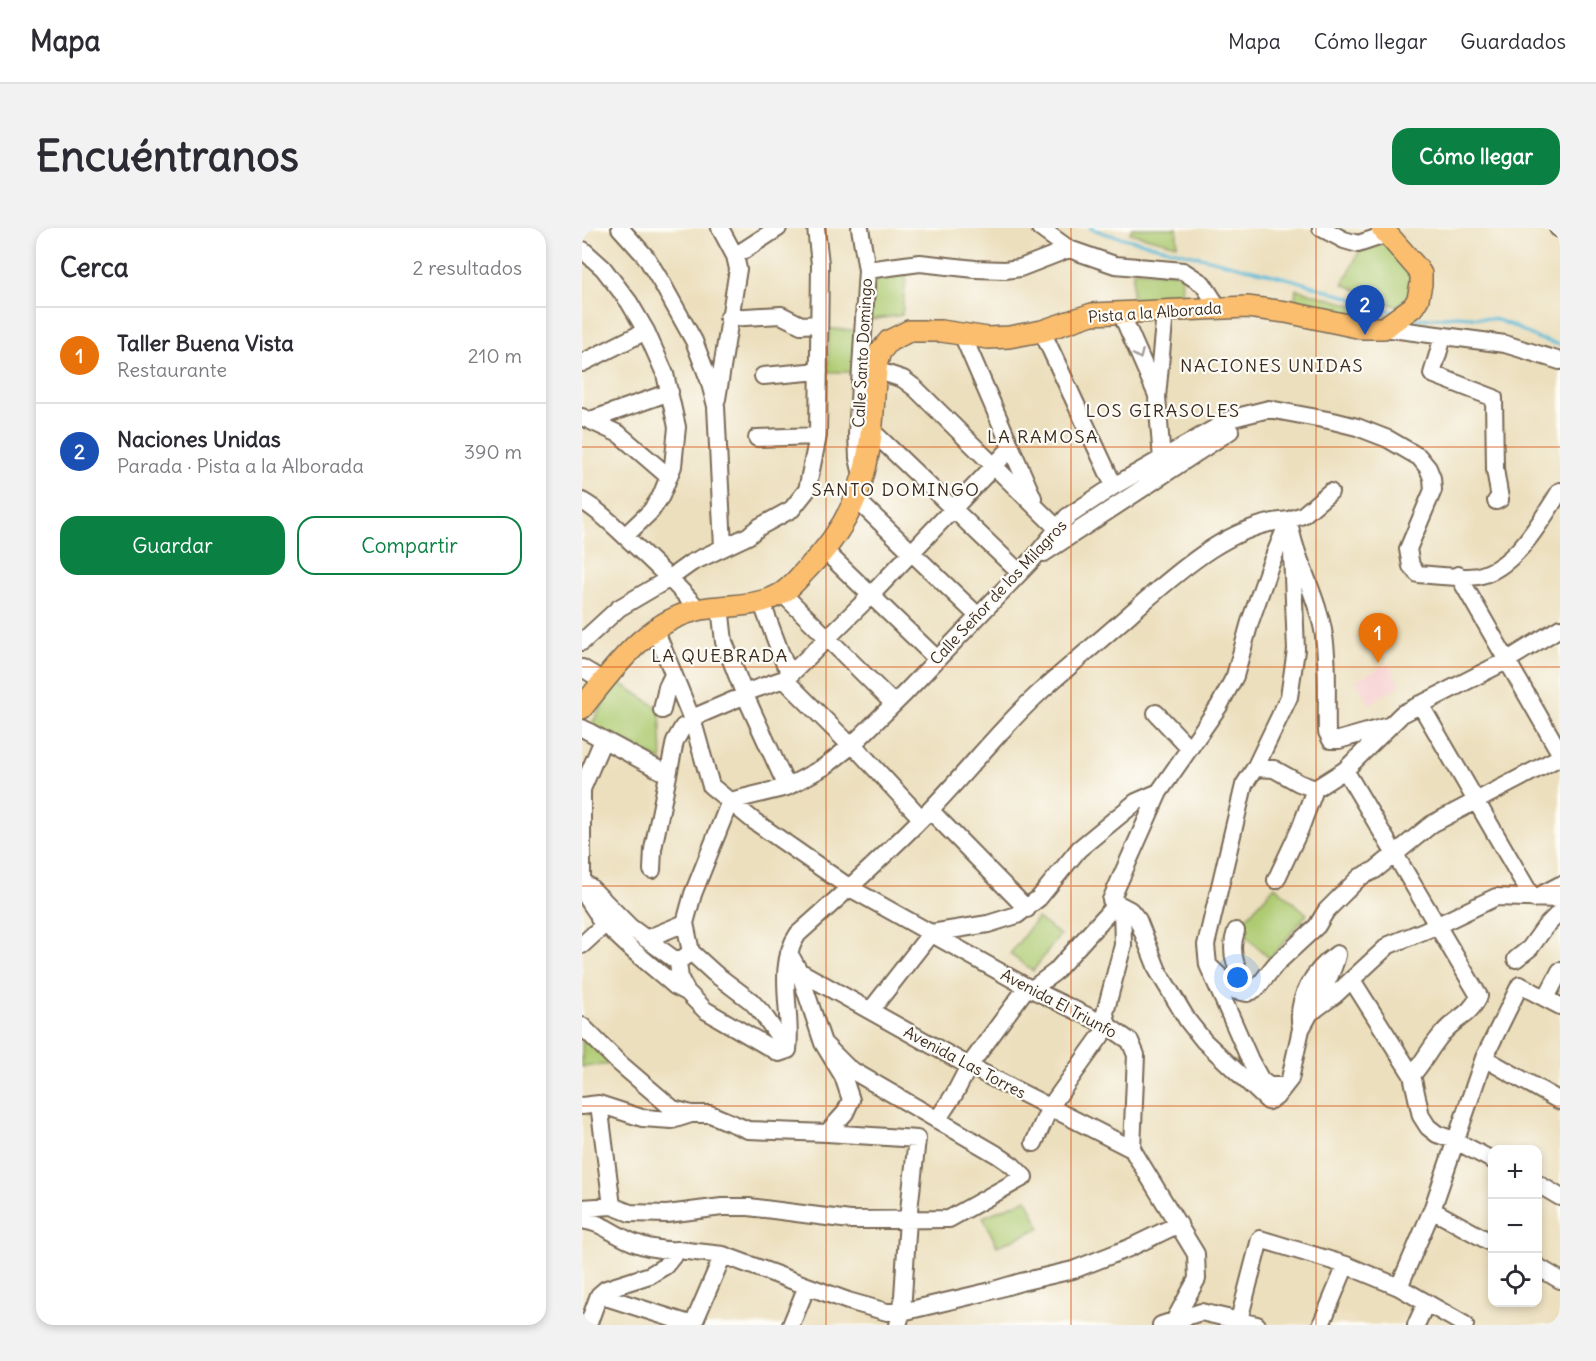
<!DOCTYPE html>
<html lang="es">
<head>
<meta charset="utf-8">
<style>
	body { margin:0; font-family:Delius,sans-serif; background:#f2f2f3; color:#2b2b33 }
	.controls { position:absolute; right:18px; bottom:18px; display:grid; overflow:hidden; border-radius:12px; box-shadow:0 3px 9px #0003 }
	.controls button { width:54px; height:54px; display:grid; place-items:center; padding:0; border:0; border-bottom:2px solid #e1e1e2; background:#fff; color:#2b2b33; font:30px sans-serif }
	.you { position:absolute; left:656px; top:750px; width:21px; height:21px; margin:-15px; border:4px solid #fff; border-radius:50%; background:#1a73e8; box-shadow:0 0 0 9px #1a73e833 }
	.badge { display:grid; place-items:center; width:39px; height:39px; border-radius:50%; background:#0b8043; color:#fff; font-size:20px; font-weight:700 }
	.pin { position:absolute; translate:-50% -50px; filter:drop-shadow(0 2px 3px #0008) }
	.pin::after { content:''; position:absolute; top:32px; width:21px; height:18px; background:inherit; clip-path:polygon(0 0,100% 0,50% 100%) }
	.list { margin:0; padding:0; list-style:none }
	h2 { display:flex; justify-content:space-between; align-items:center; height:78px; margin:0; padding:0 24px; font-size:26px }
	h2 small { font-size:20px; font-weight:400; color:#7c7c81 }
	.list li { display:grid; grid-template-columns:39px 1fr auto; gap:18px; align-items:center; box-sizing:border-box; height:96px; padding:0 24px; border-top:2px solid #e1e1e2 }
	.list b { display:block; font-size:22px; white-space:nowrap }
	.list p { margin:0; font-size:20px; white-space:nowrap; color:#7c7c81 }
	.list em { font-size:20px; font-style:normal; color:#7c7c81 }
	.actions { display:flex; gap:12px; padding:18px 24px }
	.actions a { flex:1; padding:14px 0; border:2px solid #0b8043; border-radius:18px; text-align:center; font-size:21px; color:#0b8043 }
	.actions .main { background:#0b8043; color:#fff }
	.icon { flex:none; width:33px; height:33px; fill:none; stroke:currentColor; stroke-width:2; stroke-linecap:round; stroke-linejoin:round }
	.map { position:relative; flex:none; width:978px; height:1097px; overflow:hidden; border-radius:18px }
	header { display:flex; align-items:center; gap:36px; box-sizing:border-box; height:84px; padding:0 30px; background:#fff; border-bottom:2px solid #e1e1e2 }
	header strong { font-size:28px }
	nav { display:flex; gap:33px; margin-inline-start:auto; font-size:21px }
	.intro { display:flex; align-items:center; justify-content:space-between; box-sizing:border-box; height:144px; padding:0 36px }
	h1 { margin:0; font-size:42px }
	.button { padding:15px 27px; border-radius:18px; background:#0b8043; color:#fff; font-size:21px; font-weight:700 }
	main { display:flex; gap:36px; padding:0 36px }
	aside { flex:1; background:#fff; border-radius:18px; box-shadow:0 3px 9px #0003 }
	.map>svg:first-child { display:block }
</style>
</head>
<body>
<header>
<strong>Mapa</strong>
<nav><a>Mapa</a><a>Cómo llegar</a><a>Guardados</a></nav>
</header>
<div class="intro"><h1>Encuéntranos</h1><a class="button">Cómo llegar</a></div>
<main>
<aside>
<h2>Cerca<small>2 resultados</small></h2>
<ul class="list">
<li><span class="badge" style="background:#e8710a">1</span><div><b>Taller Buena Vista</b><p>Restaurante</p></div><em>210 m</em></li>
<li><span class="badge" style="background:#1a4fb4">2</span><div><b>Naciones Unidas</b><p>Parada · Pista a la Alborada</p></div><em>390 m</em></li>
</ul>
<div class="actions"><a class="main">Guardar</a><a>Compartir</a></div>
</aside>
<div class="map">
<svg width="978" height="1097" viewBox="0 0 978 1097">
	<rect width="100%" height="100%" fill="#fdfcf7"/>
	<filter id="ink" filterUnits="userSpaceOnUse"><feTurbulence type="fractalNoise" baseFrequency=".0167" numOctaves="2"/><feDisplacementMap in="SourceGraphic" scale="12" xChannelSelector="R" yChannelSelector="G"/><feConvolveMatrix kernelMatrix="1 2 1 2 8 2 1 2 1" color-interpolation-filters="sRGB"/></filter>
	<filter id="wash" filterUnits="userSpaceOnUse"><feTurbulence type="fractalNoise" baseFrequency=".008" numOctaves="4" result="noise"/><feDisplacementMap in="SourceGraphic" scale="24" xChannelSelector="R" yChannelSelector="G"/><feGaussianBlur stdDeviation="1.35" result="paint"/><feColorMatrix in="noise" values="0 0 0 0 0 0 0 0 0 0 0 0 0 0 0 0 0 1.4 0 .05"/><feComposite in="paint" operator="in"/></filter>
	<g filter="url(#wash)">
		<rect width="100%" height="100%" fill="#ecdfbd"/>
		<path fill="#f7cfd0" d="M806,435L818,457L787,476L774,452Z"/>
		<path fill="#aecb72" stroke="#747a48" stroke-width="1.5" d="M550,0H595V17L548,5Z
			M803,12L832,43L826,68L816,79L761,56L779,20Z
			M325,41L320,87L287,92L293,47Z
			M551,43L600,45L599,74L550,72Z
			M714,61L805,87L792,92L712,78Z
			M247,101L273,102L272,144H246Z
			M35,453L78,481L80,533L9,497Z
			M693,658L725,686L688,731L655,700Z
			M455,690L478,707L451,743L428,726Z
			M0,807L32,836L0,839Z
			M445,971L458,1000L415,1018L401,989Z"/>
		<g fill="none" stroke-linecap="round" stroke-linejoin="round">
			<path stroke="#57b8d6" stroke-width="3" d="M508,0L525,6L712,52L812,84
				M829,89L840,91L876,88L913,91L931,98L955,110L978,117"/>
		</g>
	</g>
	<g filter="url(#ink)">
		<g fill="none" stroke-linecap="round" stroke-linejoin="round">
			<g stroke="#796956" stroke-width="20">
				<path id="minor" d="M38,0L64,29L81,57L112,113L127,152L134,178L141,319
					M138,0L153,28
					M278,0L285,42L275,206L276,230L280,247
					M458,0L487,21
					M739,0L762,12L776,16L806,6
					M976,0L978,1
					M1,22L21,40L47,74L64,103L83,146L95,199L91,238L79,268L69,283L43,308
					M285,42L338,35L393,41L423,42L438,40L487,21L533,37L601,43L621,56L636,79
					M539,85L574,165
					M146,90L199,87L219,97L237,96
					M802,100L923,116L978,133
					M460,103L532,258
					M380,106L451,270
					M861,109L850,146L912,170L913,241L918,271L914,273
					M0,135L64,103
					M294,142L321,151L333,160L477,302
					M181,148L237,143
					M135,171L156,41L153,28L196,0
					M0,189L37,206L87,249
					M9,192L88,164
					M289,202L437,344
					M175,210L236,208
					M580,232L575,169L583,84
					M748,264L721,287L707,292L687,340L668,394L653,448L637,478L577,564L529,672L548,682L556,692L576,743L606,793L622,813L686,873L694,869L708,851L719,801L728,785L753,767L807,717L854,698L914,669L978,671
					M274,271L395,387
					M0,273C18,283 32,298 47,312C71,334 95,357 117,382
					M243,323L355,431
					M462,325L648,203
					M876,347L978,525
					M200,365L312,476
					M179,373L202,434L210,445
					M138,378L142,414L162,465L205,559
					M73,401L111,494L129,558L172,593L268,660L445,759L526,798L548,813L554,827L550,921L614,1026L615,1051L592,1093
					M0,414L37,380L88,350L109,335L166,308L177,299L210,281L225,262L236,208L238,36L234,0
					M0,440L22,453
					M202,451L269,518L276,522L339,590
					M838,476L951,671L978,657
					M80,482L85,459L91,447
					M574,485L607,520
					M110,490L159,469L162,465L202,451L210,445L289,367L428,221
					M0,500L85,546
					M21,512L0,561V660C19,701 60,729 93,758L105,764
					M673,540L707,469L714,422L710,324
					M763,542L897,768C887,789 874,789 861,805C849,818 842,834 830,847
					M148,573L205,559L242,539L269,518L323,465L451,331L485,289L532,258L651,190L687,181L751,193L775,199L806,211L837,229L846,240L850,250L851,262L826,321L829,338L836,346C853,347 880,351 896,348C933,340 959,293 978,263
					M348,582L445,681
					M70,642L71,621L93,513L101,499L111,494
					M694,652L718,601L733,561L763,542L820,486L924,433L978,400
					M7,658L48,699L96,734L98,751L105,764L123,782L197,825L206,822
					M654,703C646,726 655,745 670,763
					M64,711L103,695
					M0,717L24,695L17,690
					M109,724L132,745L169,773L181,786L206,822
					M934,731L948,720L963,699L978,684
					M96,734L109,724L103,695L111,666L148,573
					M626,737L654,763L665,765L675,760L693,737L735,698L744,683L778,649L793,642L850,596L978,529
					M217,743L387,838L550,921
					M770,752L830,847L839,888L846,899L855,906L872,912L910,932
					M450,761L473,744L535,675
					M964,770L978,743
					M734,781C739,762 751,746 755,727
					M289,782L349,705L406,696L435,687L457,670L497,621L554,574L577,564
					M0,798L35,833L91,881L109,886H128L166,902L245,905L263,885L269,872L261,848L241,815L217,743L207,725
					M719,800C713,771 732,742 755,726
					M206,822C211,785 193,739 216,706C261,666 306,625 348,582C385,544 418,501 457,465C487,438 519,412 549,385C593,347 646,296 707,292C712,330 734,364 741,402C747,433 744,472 745,504L749,512H757L806,498
					M902,830L978,873
					M701,858H687L679,852L668,832L626,737L624,717L662,557L673,540L692,541L717,555L733,561
					M17,876L30,978
					M0,878L17,876L60,890L90,892L109,886
					M355,892L373,865L387,838L445,759
					M245,905L335,911L326,991L320,1084L316,1097
					M452,915L468,879L526,798L523,785L541,717L540,678
					M956,956L978,969
					M0,980L30,978L48,985L85,986L140,979H167L268,992L367,991L442,949L430,937L414,926L266,840L241,815
					M850,982L910,1015
					M0,992C19,995 24,1001 40,1009C56,1018 78,1023 96,1022L83,1038L68,1047L24,1061L17,1067L6,1097
					M96,1022L141,1027L266,1073L305,1084H320L405,1064L439,1054L491,1042L547,1020L597,996
					M956,1039L978,1052
					M817,1059L850,982L902,830L938,757L978,778
					M17,1067L111,1097
					M657,1092L678,1011L764,1037L817,1059L883,1097
					M111,1097L141,1027
					M209,1097L225,1058
					M579,1097L619,1084L675,1097
					M739,1097L764,1037
					M834,1097L844,1075"/>
			</g>
			<g stroke="#796956" stroke-width="24">
				<path id="major" d="M0,480C32,440 66,391 120,381C145,377 178,379 200,365C210,359 218,348 226,340C259,307 280,267 287,221C292,192 291,163 295,134L298,124L307,113L327,103H359L406,110L427,109L460,103L510,86L665,79L704,84L780,100H802L831,79L836,71L839,56V46L835,40L800,0"/>
			</g>
			<use href="#minor" stroke="#fff" stroke-width="16"/>
			<use href="#major" stroke="#fabe6e" stroke-width="21"/>
		</g>
		<defs><path id="oneway-chevron" d="M-2-3.5L2.5 0L-2 3.5" fill="none" stroke-width="1.6" stroke-linecap="round" stroke-linejoin="round" transform="scale(1.5)"/></defs>
		<use stroke="#a79f9a" href="#oneway-chevron" transform="translate(557 127) rotate(67)"/>
	</g>
	<path fill="none" stroke="#d7540e" stroke-width="1.5" stroke-opacity="0.55" d="M244,0V1097M489,0V1097M734,0V1097M0,219H978M0,439H978M0,658H978M0,878H978"/>
	<g text-anchor="middle" dominant-baseline="central" stroke-width="4.5" stroke-linejoin="round" paint-order="stroke">
		<g font-size="16" fill="#3b2a1e" stroke="#fdfcf7">
			<text transform="translate(573 84) rotate(-4)">Pista a la Alborada</text>
			<text transform="translate(280 125) rotate(-87)">Calle Santo Domingo</text>
			<text transform="translate(416 364) rotate(-47)">Calle Señor de los Milagros</text>
			<text transform="translate(477 775) rotate(28)">Avenida El Triunfo</text>
			<text transform="translate(383 834) rotate(28)">Avenida Las Torres</text>
		</g>
		<g font-size="18" letter-spacing="1.5" fill="#3b2a1e" stroke="#fdfcf7">
			<text x="690" y="137">NACIONES UNIDAS</text>
			<text x="581" y="182">LOS GIRASOLES</text>
			<text x="461" y="208">LA RAMOSA</text>
			<text x="314" y="261">SANTO DOMINGO</text>
			<text x="138" y="427">LA QUEBRADA</text>
		</g>
	</g>
</svg>
<div class="controls">
<button>+</button>
<button>−</button>
<button><svg class="icon" aria-label="locate" viewBox="0 0 24 24"><circle cx="12" cy="12" r="6"/><path d="M12 2v4M12 18v4M2 12h4M18 12h4"/></svg></button>
</div>
<div class="you"></div>
<div class="pin badge" style="left:796px;top:435px;background:#e8710a">1</div>
<div class="pin badge" style="left:783px;top:107px;background:#1a4fb4">2</div>
</div>
</main>
</body>
</html>
